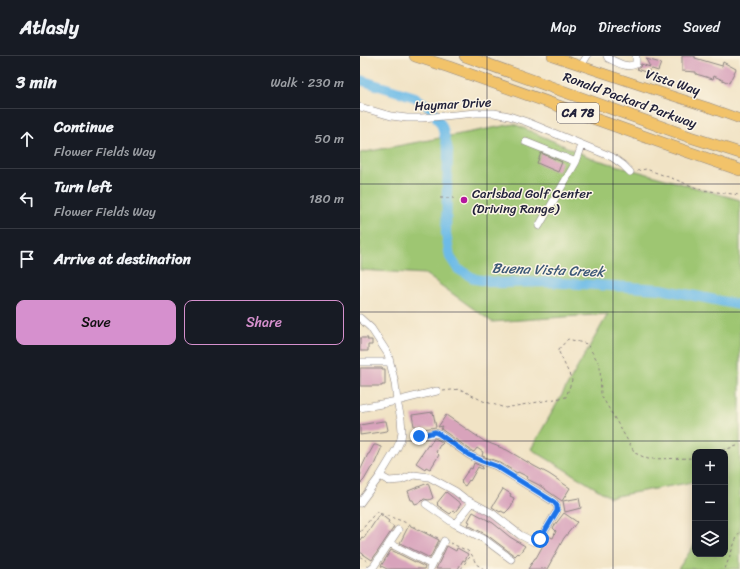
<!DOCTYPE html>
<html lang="en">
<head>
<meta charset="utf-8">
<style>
	body { margin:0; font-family:Sriracha,sans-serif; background:#20242c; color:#f1f3f6 }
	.controls { position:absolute; right:12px; bottom:12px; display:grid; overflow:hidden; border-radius:8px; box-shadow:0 2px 10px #0003 }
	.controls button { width:36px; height:36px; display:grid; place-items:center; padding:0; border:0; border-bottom:1px solid #363941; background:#171b24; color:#f1f3f6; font:20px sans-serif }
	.stop { position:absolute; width:12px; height:12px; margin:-9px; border:3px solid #1a73e8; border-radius:50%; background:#fff }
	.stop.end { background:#1a73e8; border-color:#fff; box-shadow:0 1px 4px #0008 }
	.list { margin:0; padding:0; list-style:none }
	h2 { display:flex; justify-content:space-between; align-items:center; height:52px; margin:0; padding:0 16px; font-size:17px }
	h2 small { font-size:13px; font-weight:400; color:#9ea1a6 }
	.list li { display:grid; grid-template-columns:26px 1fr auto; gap:12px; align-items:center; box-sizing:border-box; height:60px; padding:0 16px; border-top:1px solid #363941 }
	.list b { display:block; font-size:15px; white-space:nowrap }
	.list p { margin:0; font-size:13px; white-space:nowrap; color:#9ea1a6 }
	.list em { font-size:13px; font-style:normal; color:#9ea1a6 }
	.actions { display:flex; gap:8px; padding:12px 16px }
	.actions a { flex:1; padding:9px 0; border:1px solid #d690ce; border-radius:8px; text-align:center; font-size:14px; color:#d690ce }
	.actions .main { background:#d690ce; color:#111 }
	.icon { flex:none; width:22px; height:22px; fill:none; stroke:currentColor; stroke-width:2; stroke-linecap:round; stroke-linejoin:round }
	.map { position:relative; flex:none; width:380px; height:513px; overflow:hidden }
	header { display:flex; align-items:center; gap:24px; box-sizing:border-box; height:56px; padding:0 20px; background:#171b24; border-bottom:1px solid #363941 }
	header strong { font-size:19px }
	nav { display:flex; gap:22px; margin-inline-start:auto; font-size:14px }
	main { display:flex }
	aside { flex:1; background:#171b24 }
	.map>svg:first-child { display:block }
</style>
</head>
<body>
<header>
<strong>Atlasly</strong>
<nav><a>Map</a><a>Directions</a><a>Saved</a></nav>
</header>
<main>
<aside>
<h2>3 min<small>Walk · 230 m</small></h2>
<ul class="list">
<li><svg class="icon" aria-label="ahead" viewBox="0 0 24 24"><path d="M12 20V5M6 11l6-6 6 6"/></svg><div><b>Continue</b><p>Flower Fields Way</p></div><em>50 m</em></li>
<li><svg class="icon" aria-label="left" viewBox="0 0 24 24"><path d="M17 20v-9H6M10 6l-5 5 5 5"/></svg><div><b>Turn left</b><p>Flower Fields Way</p></div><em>180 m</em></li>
<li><svg class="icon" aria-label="arrive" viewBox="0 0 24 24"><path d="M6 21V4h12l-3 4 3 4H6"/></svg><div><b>Arrive at destination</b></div></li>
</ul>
<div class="actions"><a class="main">Save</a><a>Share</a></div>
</aside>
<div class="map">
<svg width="380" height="513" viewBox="0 0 380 513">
	<rect width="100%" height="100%" fill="#fcf5e5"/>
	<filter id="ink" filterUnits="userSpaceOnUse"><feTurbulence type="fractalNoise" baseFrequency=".025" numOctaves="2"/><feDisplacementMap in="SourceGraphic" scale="8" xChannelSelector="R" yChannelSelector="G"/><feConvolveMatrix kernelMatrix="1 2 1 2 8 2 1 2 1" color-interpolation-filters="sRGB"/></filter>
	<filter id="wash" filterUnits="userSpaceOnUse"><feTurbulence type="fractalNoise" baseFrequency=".012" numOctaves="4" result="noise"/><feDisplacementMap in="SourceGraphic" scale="16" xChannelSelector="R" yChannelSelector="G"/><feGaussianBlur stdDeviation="0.9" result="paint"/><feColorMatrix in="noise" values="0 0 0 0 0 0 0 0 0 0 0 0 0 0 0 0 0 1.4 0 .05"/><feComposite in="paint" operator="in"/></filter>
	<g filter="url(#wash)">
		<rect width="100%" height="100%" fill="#f1e3c5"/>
		<path fill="#9ec672" stroke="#607456" d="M154,68L234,103L380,144V513H318L335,488V498H365V396H335V433L333,426L250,441L171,393L248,258L132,266L65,218L0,214V97Z"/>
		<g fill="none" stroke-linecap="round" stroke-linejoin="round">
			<path stroke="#6dbbe7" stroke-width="10" d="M0,24L55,41L71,52L82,70L88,94L86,177L90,201L98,213L115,223L140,227L187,226L301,233L380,249"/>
		</g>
		<g id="blocks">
			<path fill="#d8a3bb" d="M322,0H335V2L362,10L363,6L376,13L369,27L354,20L353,23L336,18V16L322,15Z
				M286,3L301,7L298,15L292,13L285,16L277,13L280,11L281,8L290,11Z
				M181,97L202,106L198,116L177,107Z
				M0,282H8L7,284H12V289H8V295H0Z
				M0,312H22V313H25V329H22V330H0Z
				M73,356L76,371L57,374L56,370H54L52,359Z
				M86,359L124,385L147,394L174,410L189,418L210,432L202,445L179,429L167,423L168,421L158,416L157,417L139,406L122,400L123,396L117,392L114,396L112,395L81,373L83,370L78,371Z
				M23,365H26L28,374L27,375L0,379V369Z
				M74,382L77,383L83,387L81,389H80L76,396L79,399L71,412L70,413L66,411L65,413L56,407L68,389L69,390Z
				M14,389H16L21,391V393L14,409L11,412L4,424L0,428V421L1,418L0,415L8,398H9Z
				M114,407L123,411L122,413L118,411L110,425L109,424L105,430L101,427L102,426L101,425L107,416H108L110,412L112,413Z
				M68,427L73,442L69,444L64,443L61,446L55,448L53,444H51L48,435Z
				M143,433L151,438L150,440L154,442L152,448V449L149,453L145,457L141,455L140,456L132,451Z
				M86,436L101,448L95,456L93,455L90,458L77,449L78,448L77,447Z
				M219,442L221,452L205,456L203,445Z
				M113,456L133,467L150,481L165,490L159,498L158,497L155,500L127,479L108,469L110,466L108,465Z
				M204,457L217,466L204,482L187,513H168L175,502H176L181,493L183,489L182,488L188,480L193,482L196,475L193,472L194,470Z
				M20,458L29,465L28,467L34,471L12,504L0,496V484L2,481L4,482Z
				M49,469L79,484L70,502L40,487Z
				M87,490L96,495L97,492L99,493L108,498L105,505L103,504L98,513H76Z
				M31,494L65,511L64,513H27L21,510Z"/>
		</g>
	</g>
	<g filter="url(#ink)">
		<use href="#blocks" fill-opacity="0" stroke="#8a8280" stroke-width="1"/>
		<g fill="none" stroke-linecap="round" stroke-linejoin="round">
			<g stroke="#8a8280" stroke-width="8">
				<path id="minor" d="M247,0L248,2C257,6 266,13 276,8V0
					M221,10L227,0
					M0,51L31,60L47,62H62L116,57H134L149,60L167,66L252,101L263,109L270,116
					M166,86L216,106
					M179,170L216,106L222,89
					M0,262L11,272L28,298L35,327L37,345L41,363L42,375L41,383L37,392L20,420L0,447
					M0,306H30
					M0,352L37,345L77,335
					M20,420L29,425L41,424L54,419L69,421L95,435L104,442L132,457L160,479L174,486L180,483L197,455V450L194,446L136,410L122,405L109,399L79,378L75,377L59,380
					M66,448L95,468L124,483L151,503
					M95,468L112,447
					M29,487L72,509
					M10,513L14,510L38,474
					M70,513L84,485"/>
			</g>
			<g stroke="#8a8280" stroke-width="10">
				<path id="major" d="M192,0L294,34L347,51L380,63"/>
			</g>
			<g stroke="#8a8280" stroke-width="12">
				<path id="highway" d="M55,0L89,11L311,90L380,114
					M105,0L330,81L380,97"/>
			</g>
			<path stroke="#8a8280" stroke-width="1" stroke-dasharray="3 3" stroke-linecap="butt" d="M277,115L286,113L314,123L342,134L380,139
				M80,142H94
				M83,335L100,333L123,345L145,352L206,341L212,324L198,294L208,283L227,288L240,309L241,339L275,397L288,403L335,402
				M357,396L380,389
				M0,476L16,456L42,465L78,482
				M90,487L108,495L112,499L116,508L124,513
				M0,500L8,506
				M101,513L107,504L112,499
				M365,513L375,486L380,475"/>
			<use href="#minor" stroke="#fff" stroke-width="7"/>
			<use href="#major" stroke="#f2c36a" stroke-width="9"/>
			<use href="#highway" stroke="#f2c36a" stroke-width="11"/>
		</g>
	</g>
	<g fill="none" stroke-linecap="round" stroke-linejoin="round" filter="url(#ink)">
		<path stroke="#1a73e8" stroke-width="5" d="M59,380L75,376L79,378L109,399L122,405L136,410L194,446L197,450V455L180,483"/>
	</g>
	<path fill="none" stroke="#22223b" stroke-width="1" stroke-opacity="0.55" d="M127,0V513M253,0V513M0,128H380M0,256H380M0,385H380"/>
	<circle fill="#b5179e" stroke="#fcf5e5" stroke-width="1.5" cx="104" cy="144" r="4"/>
	<g text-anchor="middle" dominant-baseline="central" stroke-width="3" stroke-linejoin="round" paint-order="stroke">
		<rect fill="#fcf5e5" stroke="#63616e" stroke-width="1" x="197" y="47" width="42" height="20" rx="3"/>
		<g font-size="12" font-weight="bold" fill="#22223b">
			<text x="218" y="57">CA 78</text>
		</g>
		<g font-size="13" fill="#22223b" stroke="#fcf5e5">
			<text transform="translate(313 26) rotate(18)">Vista Way</text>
			<text transform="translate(270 44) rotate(20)">Ronald Packard Parkway</text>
			<text transform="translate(93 48) rotate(-3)">Haymar Drive</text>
		</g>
		<g font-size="13" fill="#22223b" stroke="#fcf5e5" text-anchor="start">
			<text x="112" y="137">Carlsbad Golf Center<tspan x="112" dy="15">(Driving Range)</tspan></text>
		</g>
		<g font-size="14" font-style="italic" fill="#3c5877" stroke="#fcf5e5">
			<text transform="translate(188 214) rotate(2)">Buena Vista Creek</text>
		</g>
	</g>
</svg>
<div class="controls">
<button>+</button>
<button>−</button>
<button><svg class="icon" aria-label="layers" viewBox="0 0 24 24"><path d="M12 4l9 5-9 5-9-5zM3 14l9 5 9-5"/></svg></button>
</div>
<div class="stop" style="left:180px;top:483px"></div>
<div class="stop end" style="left:59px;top:380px"></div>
</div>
</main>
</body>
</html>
